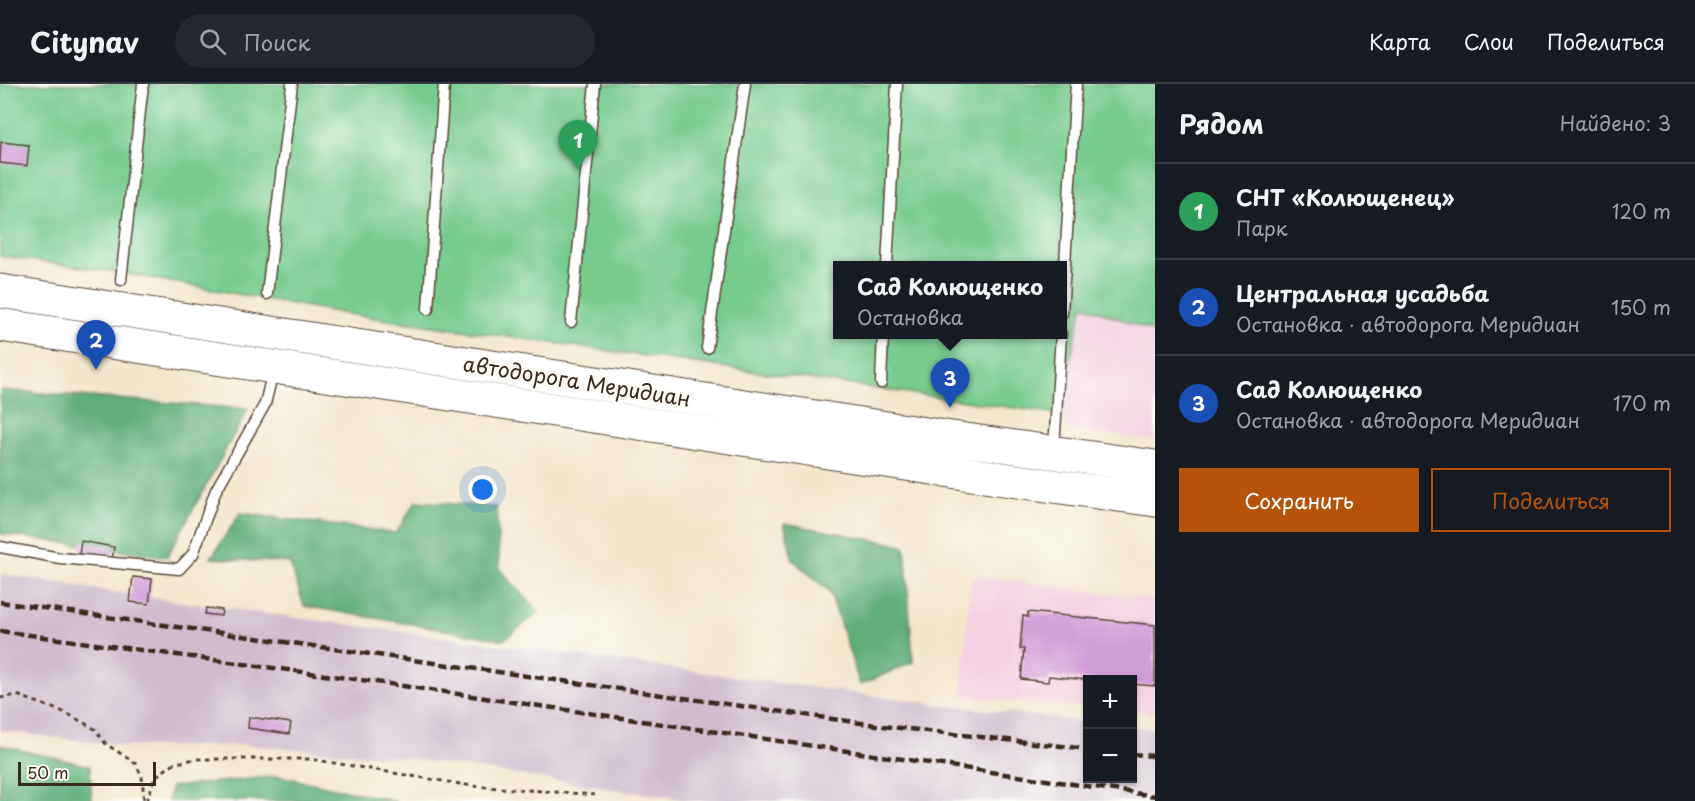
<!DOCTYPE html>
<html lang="ru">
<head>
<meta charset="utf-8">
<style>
	body { margin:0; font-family:"Playpen Sans",sans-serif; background:#242831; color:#f1f3f6 }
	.controls { position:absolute; right:18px; bottom:18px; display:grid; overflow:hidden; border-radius:0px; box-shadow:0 2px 4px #0004 }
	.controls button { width:54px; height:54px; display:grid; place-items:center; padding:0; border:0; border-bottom:2px solid #363941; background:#171b24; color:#f1f3f6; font:30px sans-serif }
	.scale { position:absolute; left:18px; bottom:15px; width:138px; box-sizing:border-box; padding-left:6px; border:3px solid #3b2a1e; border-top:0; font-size:16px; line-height:21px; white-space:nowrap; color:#3b2a1e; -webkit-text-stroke:4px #fdfcf7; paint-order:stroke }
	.you { position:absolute; left:483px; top:406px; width:21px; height:21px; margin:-15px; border:4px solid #fff; border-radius:50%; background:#1a73e8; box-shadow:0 0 0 9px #1a73e833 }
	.badge { display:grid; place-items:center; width:39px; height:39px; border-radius:50%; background:#b45309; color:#fff; font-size:20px; font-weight:700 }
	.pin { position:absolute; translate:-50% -50px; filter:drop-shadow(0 2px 3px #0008) }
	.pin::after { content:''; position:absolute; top:32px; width:21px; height:18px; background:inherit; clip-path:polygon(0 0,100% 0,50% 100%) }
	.popup { position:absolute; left:833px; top:177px; width:234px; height:78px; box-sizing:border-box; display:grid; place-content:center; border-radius:0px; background:#171b24; filter:drop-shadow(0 2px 4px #0005); font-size:20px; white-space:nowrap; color:#9ea1a6 }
	.popup b { font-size:22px; color:#f1f3f6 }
	.popup::after { content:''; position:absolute; left:50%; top:100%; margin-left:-12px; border:12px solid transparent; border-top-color:#171b24 }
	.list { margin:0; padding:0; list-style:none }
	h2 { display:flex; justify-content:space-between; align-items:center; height:78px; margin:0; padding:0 24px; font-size:26px }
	h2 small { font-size:20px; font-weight:400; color:#9ea1a6 }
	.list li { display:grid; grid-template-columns:39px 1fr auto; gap:18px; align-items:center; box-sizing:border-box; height:96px; padding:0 24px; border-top:2px solid #363941 }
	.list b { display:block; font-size:22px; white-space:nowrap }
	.list p { margin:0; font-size:20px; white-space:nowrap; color:#9ea1a6 }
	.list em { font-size:20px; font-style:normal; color:#9ea1a6 }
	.actions { display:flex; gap:12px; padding:18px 24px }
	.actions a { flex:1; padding:14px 0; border:2px solid #b45309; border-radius:0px; text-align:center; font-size:21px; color:#b45309 }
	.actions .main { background:#b45309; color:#fff }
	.icon { flex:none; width:33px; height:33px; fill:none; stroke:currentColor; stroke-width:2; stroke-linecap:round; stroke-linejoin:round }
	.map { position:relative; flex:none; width:1155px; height:717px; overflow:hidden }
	header { display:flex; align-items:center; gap:36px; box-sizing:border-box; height:84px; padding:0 30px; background:#171b24; border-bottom:2px solid #363941 }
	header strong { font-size:28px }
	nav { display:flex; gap:33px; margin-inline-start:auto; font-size:21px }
	.search { width:420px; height:54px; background:#242831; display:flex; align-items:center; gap:15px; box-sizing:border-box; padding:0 21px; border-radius:33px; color:#9ea1a6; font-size:22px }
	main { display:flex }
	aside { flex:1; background:#171b24 }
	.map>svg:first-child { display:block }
</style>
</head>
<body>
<header>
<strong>Citynav</strong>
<div class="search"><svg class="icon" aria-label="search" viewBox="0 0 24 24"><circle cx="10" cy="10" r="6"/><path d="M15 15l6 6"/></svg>Поиск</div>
<nav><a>Карта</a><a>Слои</a><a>Поделиться</a></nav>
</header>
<main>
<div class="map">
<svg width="1155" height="717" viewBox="0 0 1155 717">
	<rect width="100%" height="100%" fill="#fdfcf7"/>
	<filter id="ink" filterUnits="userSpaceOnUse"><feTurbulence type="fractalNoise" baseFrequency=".0167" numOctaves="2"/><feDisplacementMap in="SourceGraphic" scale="12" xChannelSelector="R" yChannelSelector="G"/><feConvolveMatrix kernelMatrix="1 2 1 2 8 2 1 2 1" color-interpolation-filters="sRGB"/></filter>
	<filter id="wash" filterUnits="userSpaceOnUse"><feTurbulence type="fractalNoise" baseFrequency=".008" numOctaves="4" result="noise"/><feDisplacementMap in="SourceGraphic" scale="24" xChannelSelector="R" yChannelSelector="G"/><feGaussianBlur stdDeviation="1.35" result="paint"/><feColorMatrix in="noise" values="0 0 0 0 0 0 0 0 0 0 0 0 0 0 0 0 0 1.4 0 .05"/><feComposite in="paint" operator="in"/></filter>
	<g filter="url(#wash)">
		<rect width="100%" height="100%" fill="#f3e6cc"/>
		<path fill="#f2cfe1" d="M1083,221L1155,248V356L1068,345L1059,319Z
			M971,492L1155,516V629L1133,627L1132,596H1088L1087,623L961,612Z"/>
		<path fill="#cfbdcf" d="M0,490L153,514L943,621L1087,638L1088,694H1132L1133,643L1155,645V717H693L406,674L245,661L134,663L0,647Z"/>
		<path fill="#76cb8f" stroke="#587a56" stroke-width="1.5" fill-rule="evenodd" d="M0,0H1155V248L1083,221L1057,330L347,230L122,189L0,172ZM838,182H1062V250H838Z"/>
		<path fill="#60af7a" stroke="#4e6c4c" stroke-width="1.5" d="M0,306L248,325L167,473L0,450Z
			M416,417L496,423L500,486L539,528L504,556L304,522L290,479L211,474L240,429L396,449Z
			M784,439L905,462L913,578L860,601L830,508L793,476Z
			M0,661L90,682L92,717H0Z
			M279,692L396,717H168L171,703Z"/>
		<g id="blocks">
			<path fill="#d09bd6" d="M1,58L29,61L27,82L0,79Z
				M81,457L114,463L112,477L79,471Z
				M133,493L152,495L149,520L130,518Z
				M206,524L222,526L221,532L205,530Z
				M1028,528L1155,541V602L1132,600V596H1087L1049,592L1048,598L1021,595L1024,565H1020L1023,532L1028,533Z
				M249,633L291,639L289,650L248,644Z"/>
		</g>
	</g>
	<g filter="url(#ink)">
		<use href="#blocks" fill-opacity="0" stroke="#574638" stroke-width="1.5"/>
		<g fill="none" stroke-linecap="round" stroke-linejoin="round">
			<g stroke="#574638" stroke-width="13">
				<path id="lane" d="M887,182L897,0
					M121,196L143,0
					M267,210L292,0
					M428,225L444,0
					M1062,229L1076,0
					M571,238L595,0
					M707,264L745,0
					M881,299L883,250
					M1054,365L1061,250
					M0,463L60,474L179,485L193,470L216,406L265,320L273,287"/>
			</g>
			<g stroke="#574638" stroke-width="35">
				<path id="primary" d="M0,207L945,353L1155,383
					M0,241L1010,396L1155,416"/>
			</g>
			<path stroke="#574638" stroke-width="3" stroke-dasharray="4.5 4.5" stroke-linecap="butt" d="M0,614L17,611L66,629L95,645L106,660L135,679L142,692L144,717
				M147,717L155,693L173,680L195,675H310L472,702L598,711"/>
			<use href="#lane" stroke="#fff" stroke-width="10"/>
			<use href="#primary" stroke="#fff" stroke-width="33"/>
			<path stroke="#3b2a1e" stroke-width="4.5" stroke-dasharray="9 4.5" stroke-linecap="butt" d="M0,518L883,642L1088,665
				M0,547L369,597L1155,712
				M1132,670L1155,672"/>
		</g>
	</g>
	<g text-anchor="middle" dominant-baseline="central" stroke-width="6" stroke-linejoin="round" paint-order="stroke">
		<g font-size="21" fill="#3b2a1e" stroke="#fdfcf7">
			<text transform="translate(577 296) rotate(9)">автодорога Меридиан</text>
		</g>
	</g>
</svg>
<div class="controls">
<button>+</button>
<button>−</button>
</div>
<div class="scale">50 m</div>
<div class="you"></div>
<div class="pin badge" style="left:578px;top:86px;background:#2e9e5b">1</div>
<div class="pin badge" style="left:96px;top:286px;background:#1a4fb4">2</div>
<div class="pin badge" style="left:950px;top:324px;background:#1a4fb4">3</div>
<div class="popup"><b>Сад Колющенко</b>Остановка</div>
</div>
<aside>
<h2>Рядом<small>Найдено: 3</small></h2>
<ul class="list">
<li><span class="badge" style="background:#2e9e5b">1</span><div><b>СНТ «Колющенец»</b><p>Парк</p></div><em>120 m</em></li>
<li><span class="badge" style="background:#1a4fb4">2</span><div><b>Центральная усадьба</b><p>Остановка · автодорога Меридиан</p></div><em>150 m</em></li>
<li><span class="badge" style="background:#1a4fb4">3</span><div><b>Сад Колющенко</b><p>Остановка · автодорога Меридиан</p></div><em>170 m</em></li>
</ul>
<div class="actions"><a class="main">Сохранить</a><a>Поделиться</a></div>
</aside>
</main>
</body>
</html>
